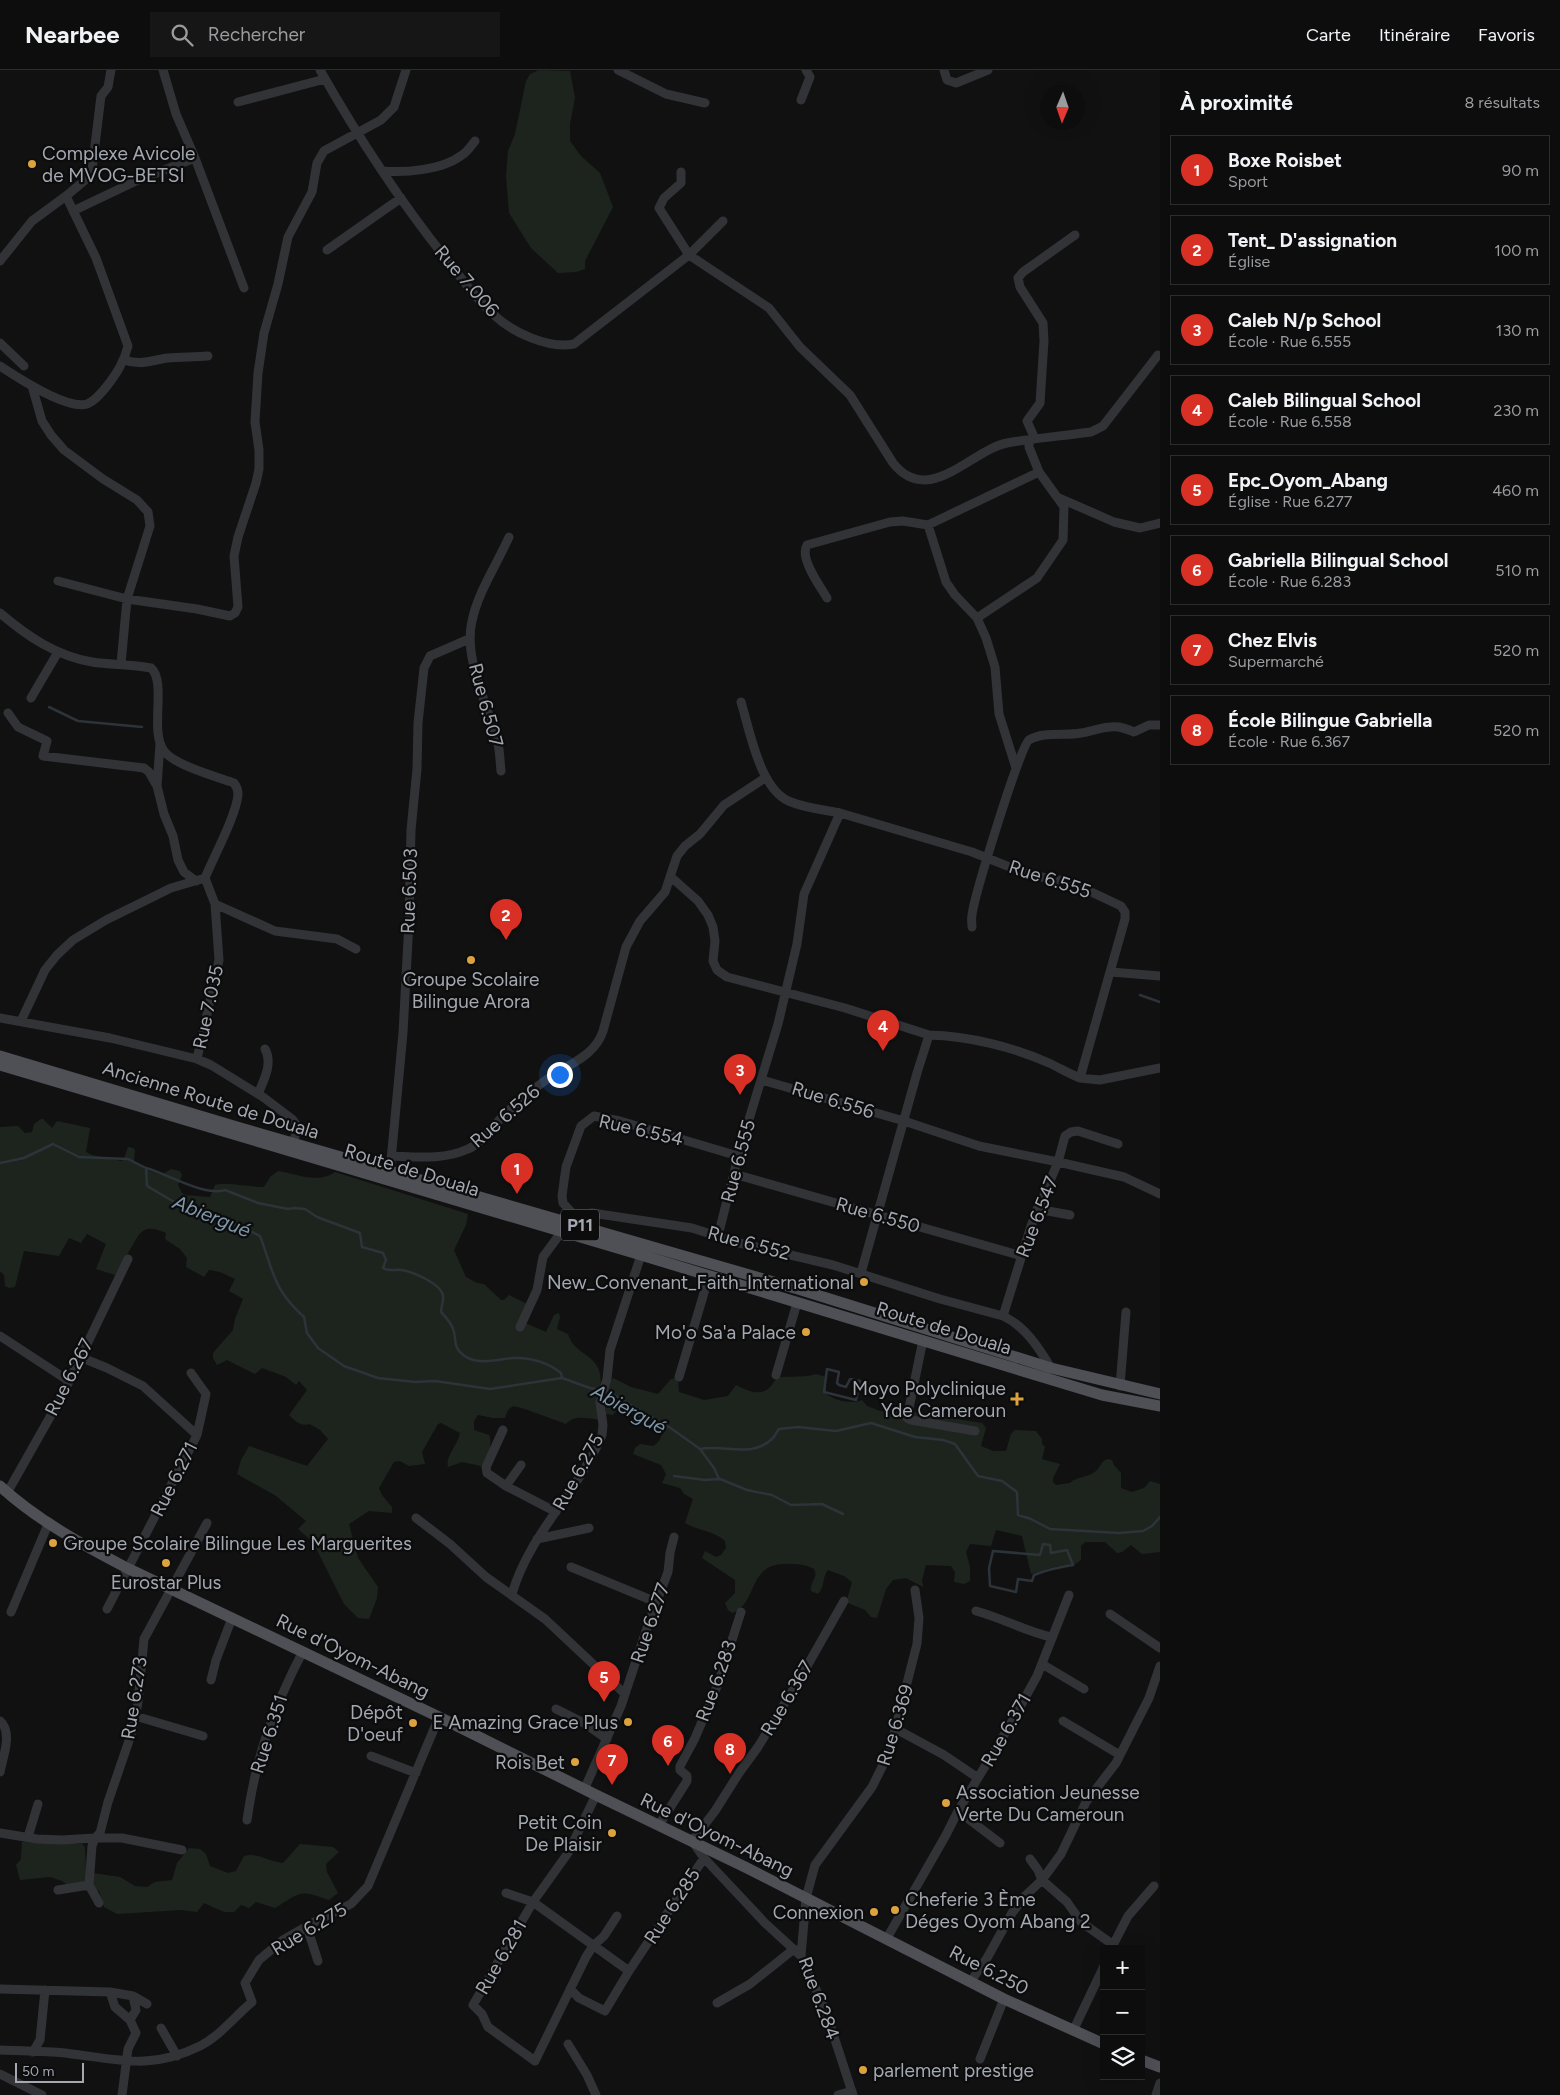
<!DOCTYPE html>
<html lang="fr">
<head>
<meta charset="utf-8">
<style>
	body { margin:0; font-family:Figtree,sans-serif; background:#161617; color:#f1f3f6 }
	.controls { position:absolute; right:15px; bottom:15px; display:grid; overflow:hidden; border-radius:0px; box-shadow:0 5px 20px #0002 }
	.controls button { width:45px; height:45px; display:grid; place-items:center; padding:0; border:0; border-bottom:1px solid #2d2d2e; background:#0d0d0e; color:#f1f3f6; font:25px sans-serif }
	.compass { position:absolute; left:1040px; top:15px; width:45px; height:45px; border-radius:50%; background:#0d0d0e; box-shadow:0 5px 20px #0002; rotate:182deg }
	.scale { position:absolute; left:15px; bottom:12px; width:69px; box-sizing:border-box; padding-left:5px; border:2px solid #a3a8b1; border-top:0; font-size:14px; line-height:18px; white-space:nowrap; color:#a3a8b1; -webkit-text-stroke:4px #0c0c0d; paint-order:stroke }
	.you { position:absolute; left:559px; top:1004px; width:18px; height:18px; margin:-12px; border:4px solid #fff; border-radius:50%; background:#1a73e8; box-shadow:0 0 0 8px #1a73e833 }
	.badge { display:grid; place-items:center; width:32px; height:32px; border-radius:50%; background:#d93025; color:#fff; font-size:16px; font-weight:700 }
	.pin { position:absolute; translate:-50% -41px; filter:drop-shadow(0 1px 2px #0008) }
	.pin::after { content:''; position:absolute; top:26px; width:18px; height:15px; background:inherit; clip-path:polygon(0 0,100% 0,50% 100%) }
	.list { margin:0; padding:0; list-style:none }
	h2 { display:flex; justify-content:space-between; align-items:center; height:65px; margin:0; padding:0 20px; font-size:21px }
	h2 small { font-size:16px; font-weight:400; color:#9a9c9e }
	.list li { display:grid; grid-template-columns:32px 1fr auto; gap:15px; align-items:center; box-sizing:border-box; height:70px; margin:0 10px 10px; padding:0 10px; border:1px solid #2d2d2e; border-radius:0px }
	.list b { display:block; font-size:19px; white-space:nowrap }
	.list p { margin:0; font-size:16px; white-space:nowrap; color:#9a9c9e }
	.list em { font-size:16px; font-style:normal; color:#9a9c9e }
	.icon { flex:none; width:28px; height:28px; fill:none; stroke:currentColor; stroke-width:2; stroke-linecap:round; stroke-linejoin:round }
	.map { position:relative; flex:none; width:1160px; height:2025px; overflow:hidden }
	header { display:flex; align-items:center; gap:30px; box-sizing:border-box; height:70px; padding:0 25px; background:#0d0d0e; border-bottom:1px solid #2d2d2e }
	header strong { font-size:24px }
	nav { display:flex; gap:28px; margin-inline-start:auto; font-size:18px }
	.search { width:350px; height:45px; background:#161617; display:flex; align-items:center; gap:12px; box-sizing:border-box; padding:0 18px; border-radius:0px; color:#9a9c9e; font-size:19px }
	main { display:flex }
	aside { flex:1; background:#0d0d0e }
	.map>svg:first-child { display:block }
</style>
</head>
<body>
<header>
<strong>Nearbee</strong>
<div class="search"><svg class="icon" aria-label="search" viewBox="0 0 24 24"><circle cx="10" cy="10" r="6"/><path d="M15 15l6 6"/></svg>Rechercher</div>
<nav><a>Carte</a><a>Itinéraire</a><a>Favoris</a></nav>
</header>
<main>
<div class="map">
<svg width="1160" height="2025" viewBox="0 0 1160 2025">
	<rect width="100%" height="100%" fill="#111112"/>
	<path fill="#1d241e" d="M539,0L570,1L575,28L570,54V71L581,86L600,103L613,137L585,191V199L576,202L558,203L531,178L509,143L506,106L508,81L515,64L526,11L530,4Z
		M41,1049H43L52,1058L57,1051L90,1058L86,1082L92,1085L121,1091L124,1089L128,1077L133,1078L135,1080L134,1091L147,1100L161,1105L171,1099L180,1101L182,1105L178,1115L182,1123L186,1125L210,1127L215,1115C225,1112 251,1117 264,1117L270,1107L278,1101C296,1104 319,1114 335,1102L468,1144L466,1155L454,1180L466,1207L477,1213L484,1214L501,1230H504L509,1225L527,1234L523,1252L546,1262L554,1245L559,1243L560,1247L557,1259L568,1264C573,1282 591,1283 598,1298C603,1307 600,1338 601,1350C588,1349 575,1344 566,1354L525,1339L513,1336L508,1340L505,1348H493L478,1345L474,1351V1360L489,1365C493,1373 488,1390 481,1396L462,1392L448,1397C445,1386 458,1375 460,1363L441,1353L438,1354L422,1382L425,1394L409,1396L400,1391L394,1392L379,1418L382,1425L392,1437V1443L369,1441L349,1454L358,1488L378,1517L377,1528L369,1549L358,1548L344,1534L313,1472L298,1459L306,1451L276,1426L237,1404L241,1390L249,1376L307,1396L328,1369L320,1360L310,1354C301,1357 295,1351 289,1345L307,1320L299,1311L296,1315L286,1307L262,1298L255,1304L227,1290L217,1295L213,1288V1283L233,1260L235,1249L243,1229L229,1221L235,1209L220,1202L209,1200L204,1207L186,1197L187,1188L180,1179L165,1169L166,1163C154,1159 147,1155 138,1166L115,1205L96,1199L106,1174L87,1164L81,1173L69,1168L59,1186L24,1181L15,1217L9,1218L5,1216L4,1205L0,1201V1057L18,1056L25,1063L32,1062L34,1054Z
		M816,1304L826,1307V1324C834,1330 853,1335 862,1330L867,1336L880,1341L913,1342L982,1353L986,1358L981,1376L993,1381H1006L1011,1364L1015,1360L1036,1361L1042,1369V1374L1045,1377L1042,1389L1060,1394L1053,1408V1412L1056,1415L1070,1413C1077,1406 1088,1408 1096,1401C1100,1397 1101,1392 1107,1389L1112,1390L1114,1395L1121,1403V1418L1132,1422L1144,1418L1150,1411L1160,1414V1482L1142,1484L1131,1475L1122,1482L1117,1483L1105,1472H1085L1081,1476V1490L1074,1495L1058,1496L1031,1504L1022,1466L996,1460L991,1476L970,1474L966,1482L970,1497V1511L964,1514L954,1512L955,1502L951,1496L926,1495L922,1510L923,1517L906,1508L893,1510L886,1519L877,1548L871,1547L865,1540L848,1533V1526L852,1512L844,1506L828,1500C822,1507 825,1517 818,1524L811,1521C809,1513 819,1507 814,1499C807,1495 800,1494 791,1494C746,1490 759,1534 732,1543L728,1540L725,1533L735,1523V1510L702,1488L705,1481L716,1487L721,1485L726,1478L725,1471C713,1460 698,1461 685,1453L693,1429L684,1424L680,1418L662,1413L666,1404L661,1395L633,1384L635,1378L640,1374L653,1376C659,1372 664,1366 661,1358L654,1352L617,1340L613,1345L606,1344C605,1331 605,1319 613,1308L631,1317L658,1324L671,1309L678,1308L679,1322L704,1330L728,1326L736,1315C748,1321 762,1328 772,1315C774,1311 776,1308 780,1307C792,1306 805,1308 816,1304Z
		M22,1772L82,1774L85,1777L86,1802L120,1807L135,1816L147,1817L155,1812L172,1810L177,1793L189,1778L200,1779L206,1784L210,1796L228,1803L236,1801L244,1786C258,1782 268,1792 283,1793L300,1774L333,1777L339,1782L326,1794L327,1802L338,1823L329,1830C299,1819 301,1822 275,1838L256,1832L249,1838L241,1835L234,1842H224L204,1833L197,1842L181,1840L117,1844L104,1837L99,1821L73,1819L62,1811L50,1807L20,1810L16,1795L21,1789Z"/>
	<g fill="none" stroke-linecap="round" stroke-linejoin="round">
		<path stroke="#2c3339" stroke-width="2.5" d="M49,637L78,651L142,657
			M1140,925L1160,932
			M0,1093L24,1088L53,1074L79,1087L128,1089L146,1098L147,1116L176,1133L222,1152L240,1156L260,1166C274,1203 273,1219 304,1247L307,1263L318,1278L344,1296L378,1308L415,1312L435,1311L490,1319L562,1308L590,1318L601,1320
			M146,1098C168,1104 205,1127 225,1120L258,1133L288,1139L294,1138L305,1139L317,1147L360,1163L362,1177L383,1183L386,1190L383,1198C389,1202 395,1199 402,1200C413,1202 442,1214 443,1226C444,1231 441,1237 441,1242C447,1248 452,1254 454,1262C456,1270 454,1277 461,1283C475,1297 497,1289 514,1288C530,1287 549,1293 561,1303L562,1308
			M827,1299L839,1302L837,1313L839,1315L846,1317L850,1309L860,1311L856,1330L824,1322Z
			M607,1321L672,1359L700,1379C725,1374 752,1389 773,1368C776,1365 776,1362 779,1359L798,1357L836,1361L871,1353L915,1367L943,1370L955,1374L978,1406L1002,1411L1017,1422L1018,1445L1031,1449L1050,1459L1119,1463L1143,1461L1152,1456L1160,1447
			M700,1379L714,1398L719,1409
			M674,1406L705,1410L720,1409L747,1420L772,1425L791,1435L822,1434L843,1444
			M1043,1474L1050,1475L1051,1483L1067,1480L1073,1495C1060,1497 1046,1500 1034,1505L1032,1511L1018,1509L1016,1522L990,1516L989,1498L993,1481L1040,1485Z"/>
		<path stroke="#323336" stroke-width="9" d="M163,0L176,44L195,88L244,218
			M320,0C358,67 399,130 447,190C462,209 476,229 494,245C513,263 549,279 574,274L689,185L659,138L664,128L681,113V102
			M618,0L666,24L705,33
			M944,0L947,10L956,13L988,0
			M801,30L810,7L806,0
			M238,32L325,9
			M382,101C405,103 443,100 462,85C467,82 471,76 475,71
			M66,126L84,111L92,100L101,26L108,17L111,0
			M73,141L136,111L195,88
			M723,151L689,185L769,238L800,277L850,325L893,393C929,438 971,380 1007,373C1034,368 1063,366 1091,362L1103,356L1158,285
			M327,180L401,128
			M0,191L32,151L66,126L96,188L128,276C124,292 117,303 107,316C101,323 95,331 87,334C66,340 17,307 0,296
			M0,273L24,296
			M125,290C140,296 152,290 168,288C181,287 194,287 208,286
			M32,316L42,351L51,365L64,380L103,409L137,430L148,442L150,456L127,529L121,594
			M1035,369L1027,351L1040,333L1044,271L1043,253L1020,217L1018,208L1023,202L1075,165
			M1039,402L1057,427L1114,452L1140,458L1160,453
			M928,455L946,512L955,525L977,548L986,568L995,597L999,644L1016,698
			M58,511L127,529L197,539L230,546L235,543L238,537L234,486L238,467L256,413L259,399V380L255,352L258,303L264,263L278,214L288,167L312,122L317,93L324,81L381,50L394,37L406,0
			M827,528C820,516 799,488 807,475L890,452L903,451L928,455L1039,402L1029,377V370
			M0,543C27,566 56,586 92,592C112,595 131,594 151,598C167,612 149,661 164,681C174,695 217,707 234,713C237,717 238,720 238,724C237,744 213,788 205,808L215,834L219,890L197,989
			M977,548L1037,508L1063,470L1064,437L1057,427
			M31,628L58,582
			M741,632C750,661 760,721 791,732C806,738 824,740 840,743
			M8,643L18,657L47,671L43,686L144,698L149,702L157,716
			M160,674L157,716L164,744L173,766L178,790L184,802L196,811
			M501,701C500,692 500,683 498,674C489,637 463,589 472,551C478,522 497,494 509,467
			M671,807L698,831L708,845L713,857L715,871L713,891L717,900L727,907L845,938L929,965
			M215,834L275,861L337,869L356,879
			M972,857C972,853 971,849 972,845C974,827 1020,676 1029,670C1043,661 1066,666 1081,663C1094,661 1106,655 1119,657C1124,658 1129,660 1134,662L1149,655H1160
			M1111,902L1160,906
			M0,948L110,968L197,989L211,995L263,1027L292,1049L296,1054L297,1060L293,1073
			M21,951L45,900L57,885L73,870L106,850L171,818L205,808
			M1080,1008L1100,1010L1160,998
			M762,1010L904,1051L979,1076L1058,1092L1065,1066L1071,1062L1078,1061L1118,1074
			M258,1024C264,1010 273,993 265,979
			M392,1086C418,1087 444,1090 468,1079C481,1074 496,1052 507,1042C521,1030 534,1018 549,1008C569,994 595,986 603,961L626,877L640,851L665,822L677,786L685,776L700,764L724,735L765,708
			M390,1101L403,963L409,851L411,760L417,699L418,653L424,598L430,586L469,569
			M734,1104L1022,1186
			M1037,1139L1070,1145
			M574,1145L563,1133L562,1126L566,1097L581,1056L594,1046L620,1051L738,1086
			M718,1166L740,1079L778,954L797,874L804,824L840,743L972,782L1030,805L1070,812L1121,836L1125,842V849L1080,1008C1069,1004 1060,998 1049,993C1013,977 969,966 929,965L917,1003L861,1203
			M1003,1246L1031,1156L1058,1092L1124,1107L1160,1124
			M520,1257L537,1220L543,1187L574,1145L592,1143L692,1158L739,1173L833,1195L940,1229L1003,1246C1025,1256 1039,1278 1051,1298
			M0,1266L69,1311
			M923,1270L907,1348L911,1350L975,1361
			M80,1287L107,1298L143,1316L197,1365L107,1539
			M191,1303L206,1324L197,1365
			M776,1305L797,1233
			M679,1307L709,1206
			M1120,1316L1126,1242
			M503,1360L486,1397L487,1403L506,1416L556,1442
			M506,1416L521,1395
			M7,1423L63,1324L128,1189
			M416,1448L450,1474L486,1507L545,1549L625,1624
			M537,1469L589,1458
			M571,1497L656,1532
			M512,1524C529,1464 579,1421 602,1365L603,1355L600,1332L607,1309L610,1280L641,1185
			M976,1541C1002,1548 1025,1561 1051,1567
			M11,1542L49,1452
			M1110,1544L1160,1578
			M1042,1594L1084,1619
			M211,1610L216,1590L232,1548
			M556,1639L584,1653L607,1669
			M135,1646L203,1666
			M0,1651C13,1662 3,1687 0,1702
			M1063,1651L1120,1685
			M896,1659L944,1685L978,1708
			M371,1686L416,1703
			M584,1720L621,1636L650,1549L668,1502L670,1483L674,1467
			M596,1725L568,1783L533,1832L473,1935L482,1944L488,1957L535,1991L586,1887L593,1876L604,1866L617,1846
			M958,1741L1000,1773
			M247,1750C256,1686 273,1639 303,1581
			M659,1755L687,1711V1706L680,1700V1696L695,1668L718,1614L741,1542
			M0,1763L37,1769L62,1770L95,1768L100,1763L108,1732L133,1659L138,1632L144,1569L207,1453
			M28,1767L38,1734
			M704,1788L765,1853L801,1886
			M1030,1789L1038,1800L1042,1810L1067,1832L1081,1852L1112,1874
			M58,1820L89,1815
			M506,1823L533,1832L629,1901L704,1788L692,1771L715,1741L739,1703L758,1677L802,1605L844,1531
			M99,1833L89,1815L92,1776L95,1768H122L182,1780
			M307,1857L318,1891
			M887,1868L946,1765L958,1741L1010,1655L1037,1606L1069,1525
			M1111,1879L1128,1846L1154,1816
			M971,1911L987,1888L1012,1843L1025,1826L1042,1810L1061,1784L1086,1732L1116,1693L1149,1628L1160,1596
			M0,1919L110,1922L115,1937L130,1950L136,1963L128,1979L122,2025
			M570,1919L579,1928L605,1941L629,1901
			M110,1922L133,1926L147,1934
			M717,1933L750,1914L794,1879
			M130,1950L136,1940L133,1926
			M161,1958L177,1986
			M1073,1961L1104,1896
			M568,1974L587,2005L596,2025
			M0,1980C22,1981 43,1981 65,1983C117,1989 150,2001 200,1976C220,1966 235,1946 252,1932L245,1913L259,1890L283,1870L318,1850L351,1834L368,1816L439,1647
			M33,1982L40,1970L45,1920
			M980,1989L1004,1929
			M0,2004L42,2025
			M838,2025L852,2021
			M853,2025L825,1939L801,1886L806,1828L815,1795L872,1717L889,1683L917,1574L919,1548L915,1520
			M1156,2025L1160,2013"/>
		<path stroke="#4e5055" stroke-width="11" d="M0,986L237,1057L798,1219L1051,1298L1160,1324
			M0,995L641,1185L1102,1325L1160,1336
			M0,1416C37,1450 83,1475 127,1498L439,1647L596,1725L745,1797L1004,1929L1104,1974
			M1141,1990L1160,1997"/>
	</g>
	<g fill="#dca23e" stroke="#0c0c0d" stroke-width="2">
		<circle cx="32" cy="94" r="5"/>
		<circle cx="471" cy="890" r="5"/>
		<circle cx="864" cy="1212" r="5"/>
		<circle cx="806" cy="1262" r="5"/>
		<path d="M1014.5 1321.5h5v5h5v5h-5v5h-5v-5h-5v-5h5z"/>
		<circle cx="53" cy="1473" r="5"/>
		<circle cx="166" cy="1493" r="5"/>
		<circle cx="628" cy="1652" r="5"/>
		<circle cx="413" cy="1653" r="5"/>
		<circle cx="575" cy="1692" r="5"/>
		<circle cx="946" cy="1733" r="5"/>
		<circle cx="612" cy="1763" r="5"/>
		<circle cx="895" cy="1840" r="5"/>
		<circle cx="874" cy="1842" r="5"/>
		<circle cx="863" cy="2000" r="5"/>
	</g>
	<g text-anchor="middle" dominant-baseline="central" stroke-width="4.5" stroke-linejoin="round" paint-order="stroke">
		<rect fill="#0c0c0d" stroke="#767980" stroke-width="1" x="561" y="1139.5" width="38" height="31" rx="4"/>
		<g font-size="18" font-weight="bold" fill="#a3a8b1">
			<text x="580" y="1155">P11</text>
		</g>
		<g font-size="19" fill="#a3a8b1" stroke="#0c0c0d" text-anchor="end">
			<text x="42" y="83" text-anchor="start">Complexe Avicole<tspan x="42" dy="22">de MVOG-BETSI</tspan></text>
			<text x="471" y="909" text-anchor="middle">Groupe Scolaire<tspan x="471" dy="22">Bilingue Arora</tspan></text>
			<text x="854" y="1212">New_Convenant_Faith_International</text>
			<text x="796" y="1262">Mo'o Sa'a Palace</text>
			<text x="1006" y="1318">Moyo Polyclinique<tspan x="1006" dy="22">Yde Cameroun</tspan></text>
			<text x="63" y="1473" text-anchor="start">Groupe Scolaire Bilingue Les Marguerites</text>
			<text x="166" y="1512" text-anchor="middle">Eurostar Plus</text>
			<text x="403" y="1642">Dépôt<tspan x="403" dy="22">D'oeuf</tspan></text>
			<text x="618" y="1652">E Amazing Grace Plus</text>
			<text x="565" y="1692">Rois Bet</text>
			<text x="956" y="1722" text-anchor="start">Association Jeunesse<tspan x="956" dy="22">Verte Du Cameroun</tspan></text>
			<text x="602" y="1752">Petit Coin<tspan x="602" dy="22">De Plaisir</tspan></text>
			<text x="905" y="1829" text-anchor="start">Cheferie 3 Ème<tspan x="905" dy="22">Déges Oyom Abang 2</tspan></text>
			<text x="864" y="1842">Connexion</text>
			<text x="873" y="2000" text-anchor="start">parlement prestige</text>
		</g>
		<g font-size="19" fill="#a3a8b1" stroke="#0c0c0d">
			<text transform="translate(467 211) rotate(49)">Rue 7.006</text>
			<text transform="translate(486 635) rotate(75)">Rue 6.507</text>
			<text transform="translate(1050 809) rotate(18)">Rue 6.555</text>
			<text transform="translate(409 821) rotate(-88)">Rue 6.503</text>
			<text transform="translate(208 937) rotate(-78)">Rue 7.035</text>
			<text transform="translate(211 1030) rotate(17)">Ancienne Route de Douala</text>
			<text transform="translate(833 1030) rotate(17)">Rue 6.556</text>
			<text transform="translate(505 1046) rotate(-41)">Rue 6.526</text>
			<text transform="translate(641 1060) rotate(13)">Rue 6.554</text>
			<text transform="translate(738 1091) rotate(-75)">Rue 6.555</text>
			<text transform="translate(412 1100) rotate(17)">Route de Douala</text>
			<text transform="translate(878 1145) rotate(16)">Rue 6.550</text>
			<text transform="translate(1037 1147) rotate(-69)">Rue 6.547</text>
			<text transform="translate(749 1173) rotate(15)">Rue 6.552</text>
			<text transform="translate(944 1258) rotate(17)">Route de Douala</text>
			<text transform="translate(69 1307) rotate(-63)">Rue 6.267</text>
			<text transform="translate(578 1402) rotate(-61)">Rue 6.275</text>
			<text transform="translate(174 1409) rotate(-63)">Rue 6.271</text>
			<text transform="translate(650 1553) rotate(-71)">Rue 6.277</text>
			<text transform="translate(353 1586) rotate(26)">Rue d'Oyom-Abang</text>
			<text transform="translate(716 1611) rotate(-70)">Rue 6.283</text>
			<text transform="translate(134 1628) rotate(-81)">Rue 6.273</text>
			<text transform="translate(787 1628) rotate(-59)">Rue 6.367</text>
			<text transform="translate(895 1655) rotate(-73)">Rue 6.369</text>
			<text transform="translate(1006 1660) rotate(-60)">Rue 6.371</text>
			<text transform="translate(269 1664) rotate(-72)">Rue 6.351</text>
			<text transform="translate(717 1765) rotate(26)">Rue d'Oyom-Abang</text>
			<text transform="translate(672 1836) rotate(-57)">Rue 6.285</text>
			<text transform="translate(309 1859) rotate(-31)">Rue 6.275</text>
			<text transform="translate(501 1887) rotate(-60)">Rue 6.281</text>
			<text transform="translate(989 1900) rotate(27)">Rue 6.250</text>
			<text transform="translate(819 1928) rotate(70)">Rue 6.284</text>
		</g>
		<g font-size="20" font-style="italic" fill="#7e96a9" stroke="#0c0c0d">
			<text transform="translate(212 1146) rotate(22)">Abiergué</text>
			<text transform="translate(629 1339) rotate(29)">Abiergué</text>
		</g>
	</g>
</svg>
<div class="controls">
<button>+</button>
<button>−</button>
<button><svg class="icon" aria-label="layers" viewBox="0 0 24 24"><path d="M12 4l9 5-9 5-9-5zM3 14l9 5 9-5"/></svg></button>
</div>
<svg class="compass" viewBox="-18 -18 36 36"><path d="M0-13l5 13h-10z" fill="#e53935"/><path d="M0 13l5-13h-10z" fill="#9a9c9e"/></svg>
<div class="scale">50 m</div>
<div class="you"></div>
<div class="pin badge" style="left:517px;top:1124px">1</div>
<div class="pin badge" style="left:506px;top:870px">2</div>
<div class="pin badge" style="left:740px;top:1025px">3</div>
<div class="pin badge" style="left:883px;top:981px">4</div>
<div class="pin badge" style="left:604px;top:1632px">5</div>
<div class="pin badge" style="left:668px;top:1696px">6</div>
<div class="pin badge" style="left:612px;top:1715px">7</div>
<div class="pin badge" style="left:730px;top:1704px">8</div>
</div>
<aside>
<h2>À proximité<small>8 résultats</small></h2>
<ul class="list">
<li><span class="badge">1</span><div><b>Boxe Roisbet</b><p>Sport</p></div><em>90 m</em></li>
<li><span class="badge">2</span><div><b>Tent_ D'assignation</b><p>Église</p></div><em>100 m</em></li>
<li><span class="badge">3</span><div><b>Caleb N/p School</b><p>École · Rue 6.555</p></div><em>130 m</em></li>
<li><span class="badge">4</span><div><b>Caleb Bilingual School</b><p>École · Rue 6.558</p></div><em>230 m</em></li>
<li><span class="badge">5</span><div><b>Epc_Oyom_Abang</b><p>Église · Rue 6.277</p></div><em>460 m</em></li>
<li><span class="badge">6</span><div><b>Gabriella Bilingual School</b><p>École · Rue 6.283</p></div><em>510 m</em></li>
<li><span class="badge">7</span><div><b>Chez Elvis</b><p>Supermarché</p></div><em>520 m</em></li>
<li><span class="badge">8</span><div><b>École Bilingue Gabriella</b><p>École · Rue 6.367</p></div><em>520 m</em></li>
</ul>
</aside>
</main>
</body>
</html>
